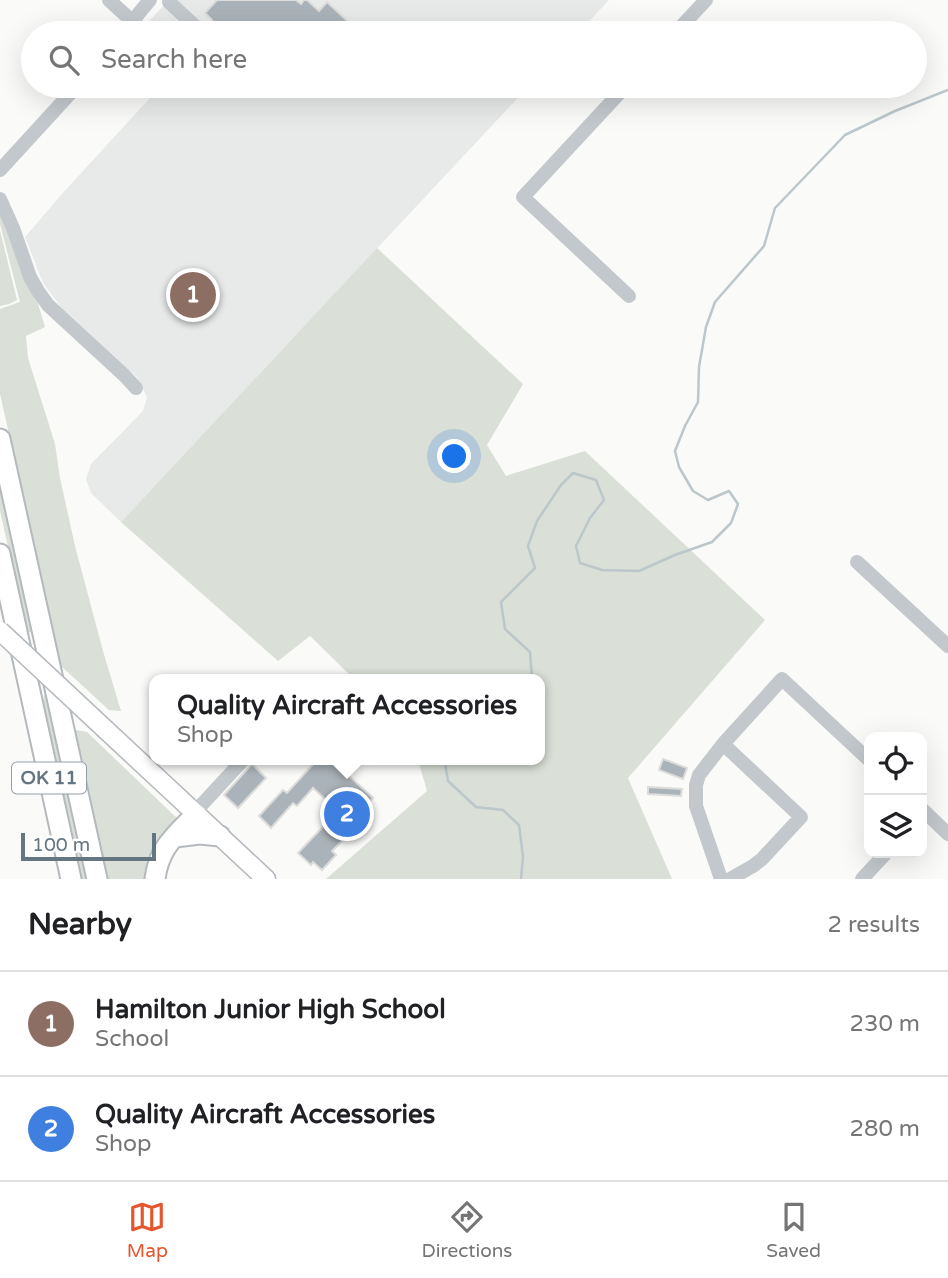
<!DOCTYPE html>
<html lang="en">
<head>
<meta charset="utf-8">
<style>
	body { margin:0; font-family:"Varela Round",sans-serif; background:#f6f6f6; color:#202124 }
	.controls { position:absolute; right:21px; bottom:21px; display:grid; overflow:hidden; border-radius:14px; box-shadow:0 7px 28px #0002 }
	.controls button { width:63px; height:63px; display:grid; place-items:center; padding:0; border:0; border-bottom:2px solid #e0e0e0; background:#fff; color:#202124; font:35px sans-serif }
	.scale { position:absolute; left:21px; bottom:18px; width:135px; box-sizing:border-box; padding-left:7px; border:4px solid #657683; border-top:0; font-size:19px; line-height:24px; white-space:nowrap; color:#657683; -webkit-text-stroke:5px #fff; paint-order:stroke }
	.you { position:absolute; left:455px; top:457px; width:24px; height:24px; margin:-18px; border:5px solid #fff; border-radius:50%; background:#1a73e8; box-shadow:0 0 0 10px #1a73e833 }
	.badge { display:grid; place-items:center; width:46px; height:46px; border-radius:50%; background:#e4572e; color:#fff; font-size:23px; font-weight:700 }
	.pin { position:absolute; translate:-50% -50%; border:4px solid #fff; box-shadow:0 2px 7px #0006 }
	.popup { position:absolute; left:149px; top:674px; width:396px; height:91px; box-sizing:border-box; display:grid; place-content:center; border-radius:14px; background:#fff; filter:drop-shadow(0 2px 5px #0005); font-size:23px; white-space:nowrap; color:#757577 }
	.popup b { font-size:26px; color:#202124 }
	.popup::after { content:''; position:absolute; left:50%; top:100%; margin-left:-14px; border:14px solid transparent; border-top-color:#fff }
	.list { margin:0; padding:0; list-style:none }
	h2 { display:flex; justify-content:space-between; align-items:center; height:91px; margin:0; padding:0 28px; font-size:30px }
	h2 small { font-size:23px; font-weight:400; color:#757577 }
	.list li { display:grid; grid-template-columns:46px 1fr auto; gap:21px; align-items:center; box-sizing:border-box; height:105px; padding:0 28px; border-top:2px solid #e0e0e0 }
	.list b { display:block; font-size:26px; white-space:nowrap }
	.list p { margin:0; font-size:23px; white-space:nowrap; color:#757577 }
	.list em { font-size:23px; font-style:normal; color:#757577 }
	.icon { flex:none; width:38px; height:38px; fill:none; stroke:currentColor; stroke-width:2; stroke-linecap:round; stroke-linejoin:round }
	.map { position:relative; flex:none; width:948px; height:879px; overflow:hidden }
	.search { position:absolute; background:#fff; box-shadow:0 7px 28px #0002; left:21px; right:21px; top:21px; height:77px; display:flex; align-items:center; gap:18px; box-sizing:border-box; padding:0 24px; border-radius:38px; color:#757577; font-size:26px }
	.sheet { height:301px; background:#fff }
	nav { display:flex; justify-content:space-around; align-items:center; box-sizing:border-box; height:98px; border-top:2px solid #e0e0e0; background:#fff; font-size:19px; color:#757577 }
	nav a { display:grid; justify-items:center; gap:4px }
	nav .on { color:#e4572e }
	.map>svg:first-child { display:block }
</style>
</head>
<body>
<div class="map">
<svg width="948" height="879" viewBox="0 0 948 879">
	<rect width="100%" height="100%" fill="#fafaf8"/>
	<path fill="#e8e9e9" d="M169,0H609L578,33H138Z
		M161,86H529L121,522L91,493L86,479L91,464L143,411L147,397L137,377L61,307L43,283L25,237L61,195Z"/>
	<path fill="#dadfd7" d="M0,209L36,297L45,327L26,336L28,358L55,444L60,478L75,546L103,651L121,711L109,710L61,666L0,394V309L20,302L0,224Z
		M0,230L17,300L9,304L0,306Z
		M377,248L523,384L487,445L506,476L585,451L765,620L628,778L672,879H326L427,791L418,760H540V679H354L310,636L278,661L121,522Z
		M0,469L39,647L33,639L31,632H27L0,511Z
		M44,695L50,696L91,879H81L44,708Z
		M70,729L87,732L181,822L149,879H107L90,799Z"/>
	<g fill="none" stroke-linecap="round" stroke-linejoin="round">
		<path stroke="#bbc7cb" stroke-width="2.5" d="M532,679L530,652L505,629L501,602L535,568L528,546L537,521L561,485L573,473L596,480L604,500L590,518L576,546L580,563L602,570L639,571L675,555L712,542L731,523L738,504L729,491L708,500L693,491L679,467L675,451L685,426L698,402L699,367L706,327L715,302L764,246L775,208L845,135L895,111L948,90
			M447,760L445,763L448,781L476,807L503,810L519,825L523,857L521,879"/>
	</g>
	<path fill="#aab3b9" stroke="#dcdcda" stroke-width="2" d="M217,0H296L301,4L304,0H307L319,11L327,2L355,28L350,33H203L205,27L212,20L205,13Z
		M663,759L687,768L683,779L659,770Z
		M317,760H332L373,798L344,829L349,834L332,851L336,855L322,870L313,862L311,865L298,853L338,811L313,788L297,806L293,803L271,828L259,816L283,790L287,793Z
		M252,764L266,778L238,808L224,795Z
		M648,787L682,789L681,796L648,794Z"/>
	<g fill="none" stroke-linecap="round" stroke-linejoin="round">
		<g stroke="#b5babe" stroke-width="21">
			<path id="major" d="M106,730L266,879"/>
		</g>
		<g stroke="#b4b9bd" stroke-width="23">
			<path id="highway" d="M0,439L97,879
				M0,554L71,879
				M175,837L200,834L220,836
				M155,879C159,847 175,836 196,814"/>
		</g>
		<path stroke="#c3c8cc" stroke-width="14" d="M109,0L145,33
			M169,2L196,27L190,33
			M126,33L139,13L150,0
			M675,33L706,0
			M231,86C237,91 241,90 247,86
			M626,86L523,197L629,296
			M0,170L77,86
			M0,199L13,228L30,277L38,291L48,305L124,375L136,388
			M857,562L948,646
			M723,744L801,817L762,859L753,866L730,879
			M922,809L948,834
			M195,812L243,760
			M721,879L696,806V785L699,775L723,744L782,679L869,760
			M862,879L886,853"/>
		<use href="#major" stroke="#fff" stroke-width="18"/>
		<use href="#highway" stroke="#fff" stroke-width="19"/>
		<g stroke="#b5babe" stroke-width="21" stroke-linecap="butt">
			<path id="major-bridge" d="M0,631L106,730"/>
		</g>
		<use href="#major-bridge" stroke="#fff" stroke-width="18"/>
	</g>
	<g text-anchor="middle" dominant-baseline="central" stroke-width="7" stroke-linejoin="round" paint-order="stroke">
		<rect fill="#fff" stroke="#939fa8" stroke-width="2" x="12" y="762.5" width="74" height="31" rx="5"/>
		<g font-size="19" font-weight="bold" fill="#657683">
			<text x="49" y="778">OK 11</text>
		</g>
	</g>
</svg>
<div class="controls">
<button><svg class="icon" aria-label="locate" viewBox="0 0 24 24"><circle cx="12" cy="12" r="6"/><path d="M12 2v4M12 18v4M2 12h4M18 12h4"/></svg></button>
<button><svg class="icon" aria-label="layers" viewBox="0 0 24 24"><path d="M12 4l9 5-9 5-9-5zM3 14l9 5 9-5"/></svg></button>
</div>
<div class="scale">100 m</div>
<div class="you"></div>
<div class="pin badge" style="left:193px;top:295px;background:#8d6e63">1</div>
<div class="pin badge" style="left:347px;top:814px;background:#3f7fe0">2</div>
<div class="popup"><b>Quality Aircraft Accessories</b>Shop</div>
<div class="search"><svg class="icon" aria-label="search" viewBox="0 0 24 24"><circle cx="10" cy="10" r="6"/><path d="M15 15l6 6"/></svg>Search here</div>
</div>
<section class="sheet">
<h2>Nearby<small>2 results</small></h2>
<ul class="list">
<li><span class="badge" style="background:#8d6e63">1</span><div><b>Hamilton Junior High School</b><p>School</p></div><em>230 m</em></li>
<li><span class="badge" style="background:#3f7fe0">2</span><div><b>Quality Aircraft Accessories</b><p>Shop</p></div><em>280 m</em></li>
</ul>
</section>
<nav>
<a class="on"><svg class="icon" aria-label="map" viewBox="0 0 24 24"><path d="M3 6l6-2 6 2 6-2v14l-6 2-6-2-6 2zM9 4v14M15 6v14"/></svg>Map</a>
<a><svg class="icon" aria-label="directions" viewBox="0 0 24 24"><path d="M12 3l9 9-9 9-9-9zM9 14v-3h6M13 9l2 2-2 2"/></svg>Directions</a>
<a><svg class="icon" aria-label="saved" viewBox="0 0 24 24"><path d="M7 4h10v16l-5-4-5 4z"/></svg>Saved</a>
</nav>
</body>
</html>
